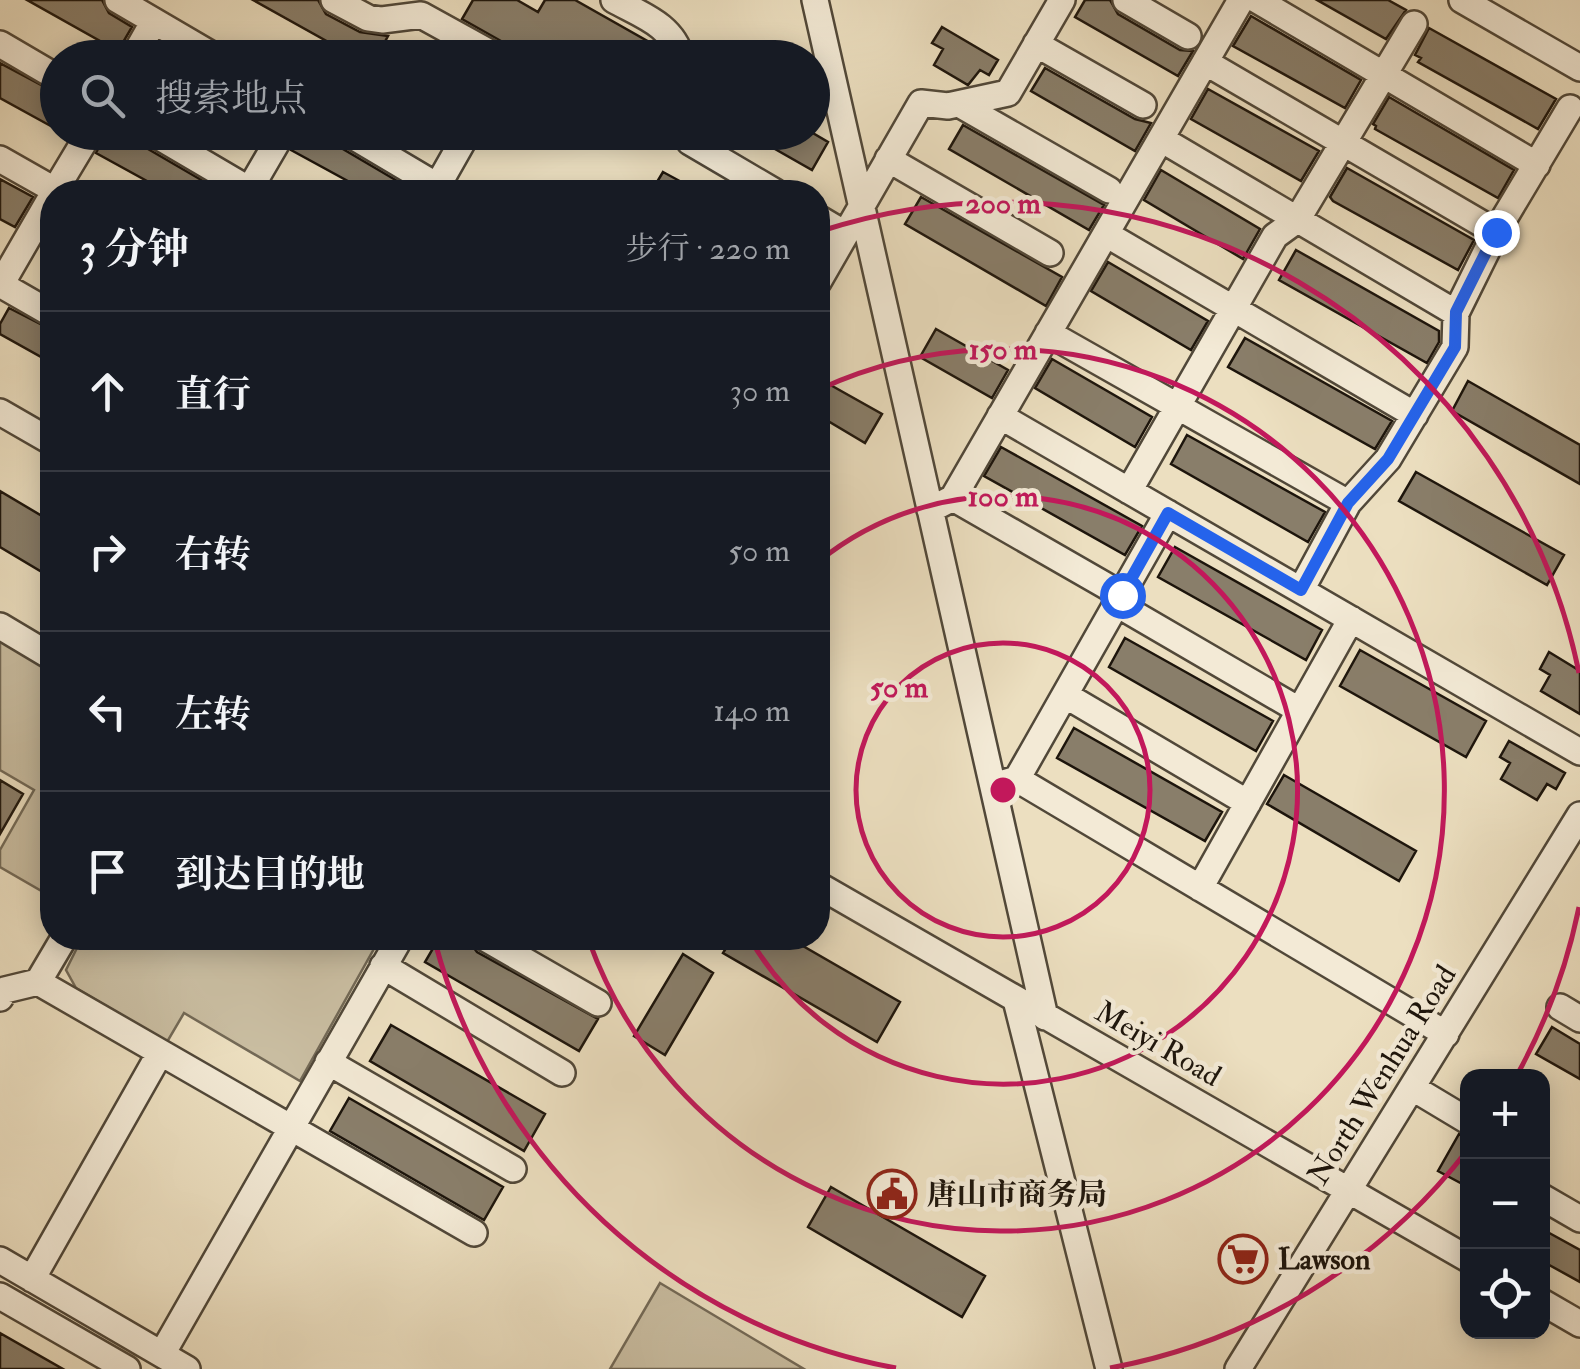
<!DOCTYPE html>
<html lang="zh">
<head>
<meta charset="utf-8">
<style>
	body { margin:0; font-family:"IM FELL Double Pica","Noto Serif SC",serif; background:#20242c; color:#f1f3f6 }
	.controls { position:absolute; right:30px; bottom:30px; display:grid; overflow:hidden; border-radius:20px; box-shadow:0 5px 25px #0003 }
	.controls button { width:90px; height:90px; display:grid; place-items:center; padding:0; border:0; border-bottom:2px solid #363941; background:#171b24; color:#f1f3f6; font:50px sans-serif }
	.stop { position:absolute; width:30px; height:30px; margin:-22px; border:8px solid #2563eb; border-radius:50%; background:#fff }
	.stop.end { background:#2563eb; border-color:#fff; box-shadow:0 2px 10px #0008 }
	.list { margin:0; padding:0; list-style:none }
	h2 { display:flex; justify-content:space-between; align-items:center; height:130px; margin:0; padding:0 40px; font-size:42px }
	h2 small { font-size:32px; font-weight:400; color:#9ea1a6 }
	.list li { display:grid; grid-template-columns:65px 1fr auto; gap:30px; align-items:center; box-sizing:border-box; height:160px; padding:0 40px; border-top:2px solid #363941 }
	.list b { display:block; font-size:38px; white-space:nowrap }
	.list em { font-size:32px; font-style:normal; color:#9ea1a6 }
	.icon { flex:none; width:55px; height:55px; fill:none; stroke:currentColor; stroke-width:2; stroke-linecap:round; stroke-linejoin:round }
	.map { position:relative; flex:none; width:1580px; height:1369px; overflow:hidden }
	.search { position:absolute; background:#171b24; box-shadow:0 5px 25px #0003; left:40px; top:40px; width:790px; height:110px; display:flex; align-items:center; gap:25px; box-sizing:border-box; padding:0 35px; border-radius:55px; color:#9ea1a6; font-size:38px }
	.panel { position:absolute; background:#171b24; box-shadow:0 5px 25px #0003; left:40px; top:180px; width:790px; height:770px; border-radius:40px }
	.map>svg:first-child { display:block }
</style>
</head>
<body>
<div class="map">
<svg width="1580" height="1369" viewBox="0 0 1580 1369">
	<rect width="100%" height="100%" fill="#ecdfc0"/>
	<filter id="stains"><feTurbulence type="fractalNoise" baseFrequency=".002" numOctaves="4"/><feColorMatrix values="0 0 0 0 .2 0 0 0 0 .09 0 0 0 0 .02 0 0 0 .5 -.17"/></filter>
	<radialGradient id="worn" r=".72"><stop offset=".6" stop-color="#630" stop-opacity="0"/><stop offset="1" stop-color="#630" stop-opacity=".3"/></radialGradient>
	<path fill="#c9bda1" stroke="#736956" stroke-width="2.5" d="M0,638L52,669V897L0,867V850L34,790L0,770Z
		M82,938H380L300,1081L184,1013L167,1042L76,988L66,970Z
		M660,1283L804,1369H610Z"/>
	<path fill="#897e6a" stroke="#1d150c" stroke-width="2.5" d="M27,0H102L109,13L132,27L118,51Z
		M253,0H318L326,14L360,32L388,36L376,58H357Z
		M473,0H517L538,12L545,0H575L658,47L652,58H531L462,19Z
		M1085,0H1110L1118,14L1180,50L1193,51L1178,76L1075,17Z
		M1317,0H1388L1406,10L1386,39Z
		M1251,16L1361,80L1345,108L1233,46Z
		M942,27L998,60L989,75L980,70L968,85L934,65L943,49L932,43Z
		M1429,28L1556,99L1538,129L1418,62L1421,58L1415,55Z
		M0,63L58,94V130L0,98Z
		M1045,68L1135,119L1151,123L1135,151L1031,91Z
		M1208,89L1319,151L1301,181L1191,119Z
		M1389,97L1514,170L1498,198L1375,129L1376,126L1373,124Z
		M963,125L1104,205L1089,230L949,149Z
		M106,132H130L143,146L222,192H167L96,153Z
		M299,132H330L338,146L416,192H368L291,150Z
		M745,132H811L828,142L812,170Z
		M1347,168L1474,240L1458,270L1333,201L1330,197Z
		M1161,170L1260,229L1243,259L1144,200Z
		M663,172L700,192H651Z
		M0,179L33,197L15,227L0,219Z
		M921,197L1062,277L1046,306L905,224Z
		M1296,250L1439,331V342L1427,363L1279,280Z
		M1108,262L1208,321L1191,350L1091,291Z
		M9,308L52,330V363L0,334V324Z
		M936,329L1008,370L992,398L920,357Z
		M1245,338L1392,421L1375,449L1228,367Z
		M1052,359L1152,417L1135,447L1035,388Z
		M818,378L882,414L865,443L818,415Z
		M1468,381L1580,445V484L1452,411Z
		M1187,435L1325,512L1308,542L1171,464Z
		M1001,447L1142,526L1125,555L984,476Z
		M1416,472L1564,555L1547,585L1399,501Z
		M0,491L52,522V578L0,547Z
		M1175,547L1322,630L1306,660L1158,577Z
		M1125,638L1273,721L1256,751L1109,667Z
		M1360,650L1486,721L1466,757L1340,686Z
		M1549,652L1580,671V714L1541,691L1550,675L1540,669Z
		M1074,728L1222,812L1205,841L1057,758Z
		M1509,741L1565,773L1556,789L1547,784L1537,800L1501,779L1510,763L1500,757Z
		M1284,775L1416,851L1399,881L1267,804Z
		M0,780L23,794L0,834Z
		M439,938H467L477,952L598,1019L579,1051L425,962Z
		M732,938H789L900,1002L877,1042L723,953Z
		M683,954L713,973L665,1055L634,1036Z
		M391,1025L545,1114L524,1151L370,1061Z
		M1552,1027L1580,1044V1079L1536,1054Z
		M349,1098L503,1187L484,1220L330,1131Z
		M1459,1134L1468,1137V1187L1438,1171Z
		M831,1187L985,1276L962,1317L808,1227Z
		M1542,1229L1580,1250V1282L1542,1261Z
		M0,1333L63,1369H0Z"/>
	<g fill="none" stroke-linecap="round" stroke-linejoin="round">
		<g stroke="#514839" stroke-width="30">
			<path id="minor" d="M118,0L217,58
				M334,0L368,18L382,20L421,15L499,58
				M614,0C641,15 673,25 681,58
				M815,0L1045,1017
				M1126,0L1188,36
				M1257,0L1537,165
				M1462,0L1580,68
				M0,44L58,78
				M1036,44L1143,105
				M434,55L438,58
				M133,58L154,21
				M1205,62L1496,232
				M959,104L1109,190
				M151,132L253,192
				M346,132L437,186
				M1161,139L1456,313L1455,347L1388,459L1348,503L1301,590
				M690,142L775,192
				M0,159L58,192
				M888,159L1050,253
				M54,192L90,132
				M248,192L283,132
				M434,192L468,132
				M818,218L845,234
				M1106,234L1415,415
				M818,282L921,103L948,106L1008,93L1062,0
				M0,284L52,314
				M0,286L52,196
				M1456,313L1496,232L1570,108
				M1048,333L1348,503
				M0,412L52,442
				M1000,416L1580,752
				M1129,491L1275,236L1297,220L1414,24
				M953,498L1122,595
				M930,510L953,498L1241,0
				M1117,604L1299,710
				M0,626L52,657
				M1065,695L1248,803
				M1017,779L1168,513
				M993,786L1017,779L1446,1034
				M818,885L1468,1259
				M1200,888L1351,619
				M485,938L598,1003
				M383,966L562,1073
				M38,982L64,938
				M0,998L5,990L38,982L474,1233
				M1016,1000L1109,1369
				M1560,1007L1580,1019
				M328,1062L513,1169
				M1413,1088L1468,1121
				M1542,1197L1580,1219
				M0,1260L187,1369
				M32,1279L160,1053
				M0,1296L127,1369
				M1542,1302L1580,1324
				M162,1354L400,938
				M1238,1369L1580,815"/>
		</g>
		<use href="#minor" stroke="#f3ead6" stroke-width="25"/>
	</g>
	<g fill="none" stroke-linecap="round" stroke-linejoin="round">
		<path stroke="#2563eb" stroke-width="12" d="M1122,595L1168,513L1301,590L1348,503L1388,459L1455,347L1456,312L1496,232"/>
	</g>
	<g fill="none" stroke="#c2185b" stroke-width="5">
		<circle cx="1003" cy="790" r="147"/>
		<path d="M818 562A294 294 0 1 1 750 939"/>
		<path d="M820 389A441 441 0 1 1 589 941"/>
		<path d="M1579 907A588 588 0 0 1 1517 1075M1466 1152A588 588 0 0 1 1110 1368M896 1368A588 588 0 0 1 435 942M821 231A588 588 0 0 1 1579 673"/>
	</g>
	<defs>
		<g id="civic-ring" transform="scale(2.5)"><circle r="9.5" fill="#f3ead6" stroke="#8f2418" stroke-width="1.5"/><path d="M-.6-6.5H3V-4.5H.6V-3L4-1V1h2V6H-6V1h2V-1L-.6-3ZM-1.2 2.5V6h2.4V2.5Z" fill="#8f2418"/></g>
		<g id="supermarket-ring" transform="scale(2.5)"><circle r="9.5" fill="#f3ead6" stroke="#8f2418" stroke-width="1.5"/><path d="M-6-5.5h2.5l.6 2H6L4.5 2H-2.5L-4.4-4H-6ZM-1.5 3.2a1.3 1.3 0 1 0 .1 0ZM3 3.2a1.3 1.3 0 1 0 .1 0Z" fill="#8f2418"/></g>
	</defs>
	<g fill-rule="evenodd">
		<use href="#civic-ring" x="892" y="1194"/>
		<use href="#supermarket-ring" x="1243" y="1259"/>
	</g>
	<g text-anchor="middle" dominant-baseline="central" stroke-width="9" stroke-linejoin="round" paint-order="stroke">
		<g font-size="30" fill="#1d150c" stroke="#f3ead6">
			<text transform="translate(1158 1044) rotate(30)">Meiyi Road</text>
			<text transform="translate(1382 1075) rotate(-58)">North Wenhua Road</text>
		</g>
		<g font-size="30" font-weight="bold" fill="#1d150c" stroke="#f3ead6" text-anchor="start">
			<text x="927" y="1194">唐山市商务局</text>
			<text x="1278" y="1259">Lawson</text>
		</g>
	</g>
	<circle cx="1003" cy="790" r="15" fill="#c2185b" stroke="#f3ead6" stroke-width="5"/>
	<g font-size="30" text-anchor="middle" font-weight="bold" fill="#c2185b" stroke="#f3ead6" stroke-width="9" stroke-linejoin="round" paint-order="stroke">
		<text x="1003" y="213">200 m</text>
		<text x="1003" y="359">150 m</text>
		<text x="1003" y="506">100 m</text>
		<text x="899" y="697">50 m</text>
	</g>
	<rect width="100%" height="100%" filter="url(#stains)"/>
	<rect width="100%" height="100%" fill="url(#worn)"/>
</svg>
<div class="controls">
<button>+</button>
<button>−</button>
<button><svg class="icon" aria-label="locate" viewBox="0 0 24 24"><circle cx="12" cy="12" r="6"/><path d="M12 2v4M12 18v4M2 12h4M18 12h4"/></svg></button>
</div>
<div class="stop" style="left:1122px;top:595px"></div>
<div class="stop end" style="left:1496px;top:232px"></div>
<div class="search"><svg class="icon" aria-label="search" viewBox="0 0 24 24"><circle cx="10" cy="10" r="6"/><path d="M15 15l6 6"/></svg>搜索地点</div>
<section class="panel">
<h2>3 分钟<small>步行 · 220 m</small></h2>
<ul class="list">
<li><svg class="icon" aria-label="ahead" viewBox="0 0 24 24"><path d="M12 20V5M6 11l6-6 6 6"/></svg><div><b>直行</b></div><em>30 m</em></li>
<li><svg class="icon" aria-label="right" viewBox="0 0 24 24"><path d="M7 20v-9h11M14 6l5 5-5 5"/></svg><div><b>右转</b></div><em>50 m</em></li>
<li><svg class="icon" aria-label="left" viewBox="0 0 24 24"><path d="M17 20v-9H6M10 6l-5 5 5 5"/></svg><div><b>左转</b></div><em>140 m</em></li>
<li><svg class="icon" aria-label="arrive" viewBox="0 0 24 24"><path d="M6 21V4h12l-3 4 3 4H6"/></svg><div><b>到达目的地</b></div></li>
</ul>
</section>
</div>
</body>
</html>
